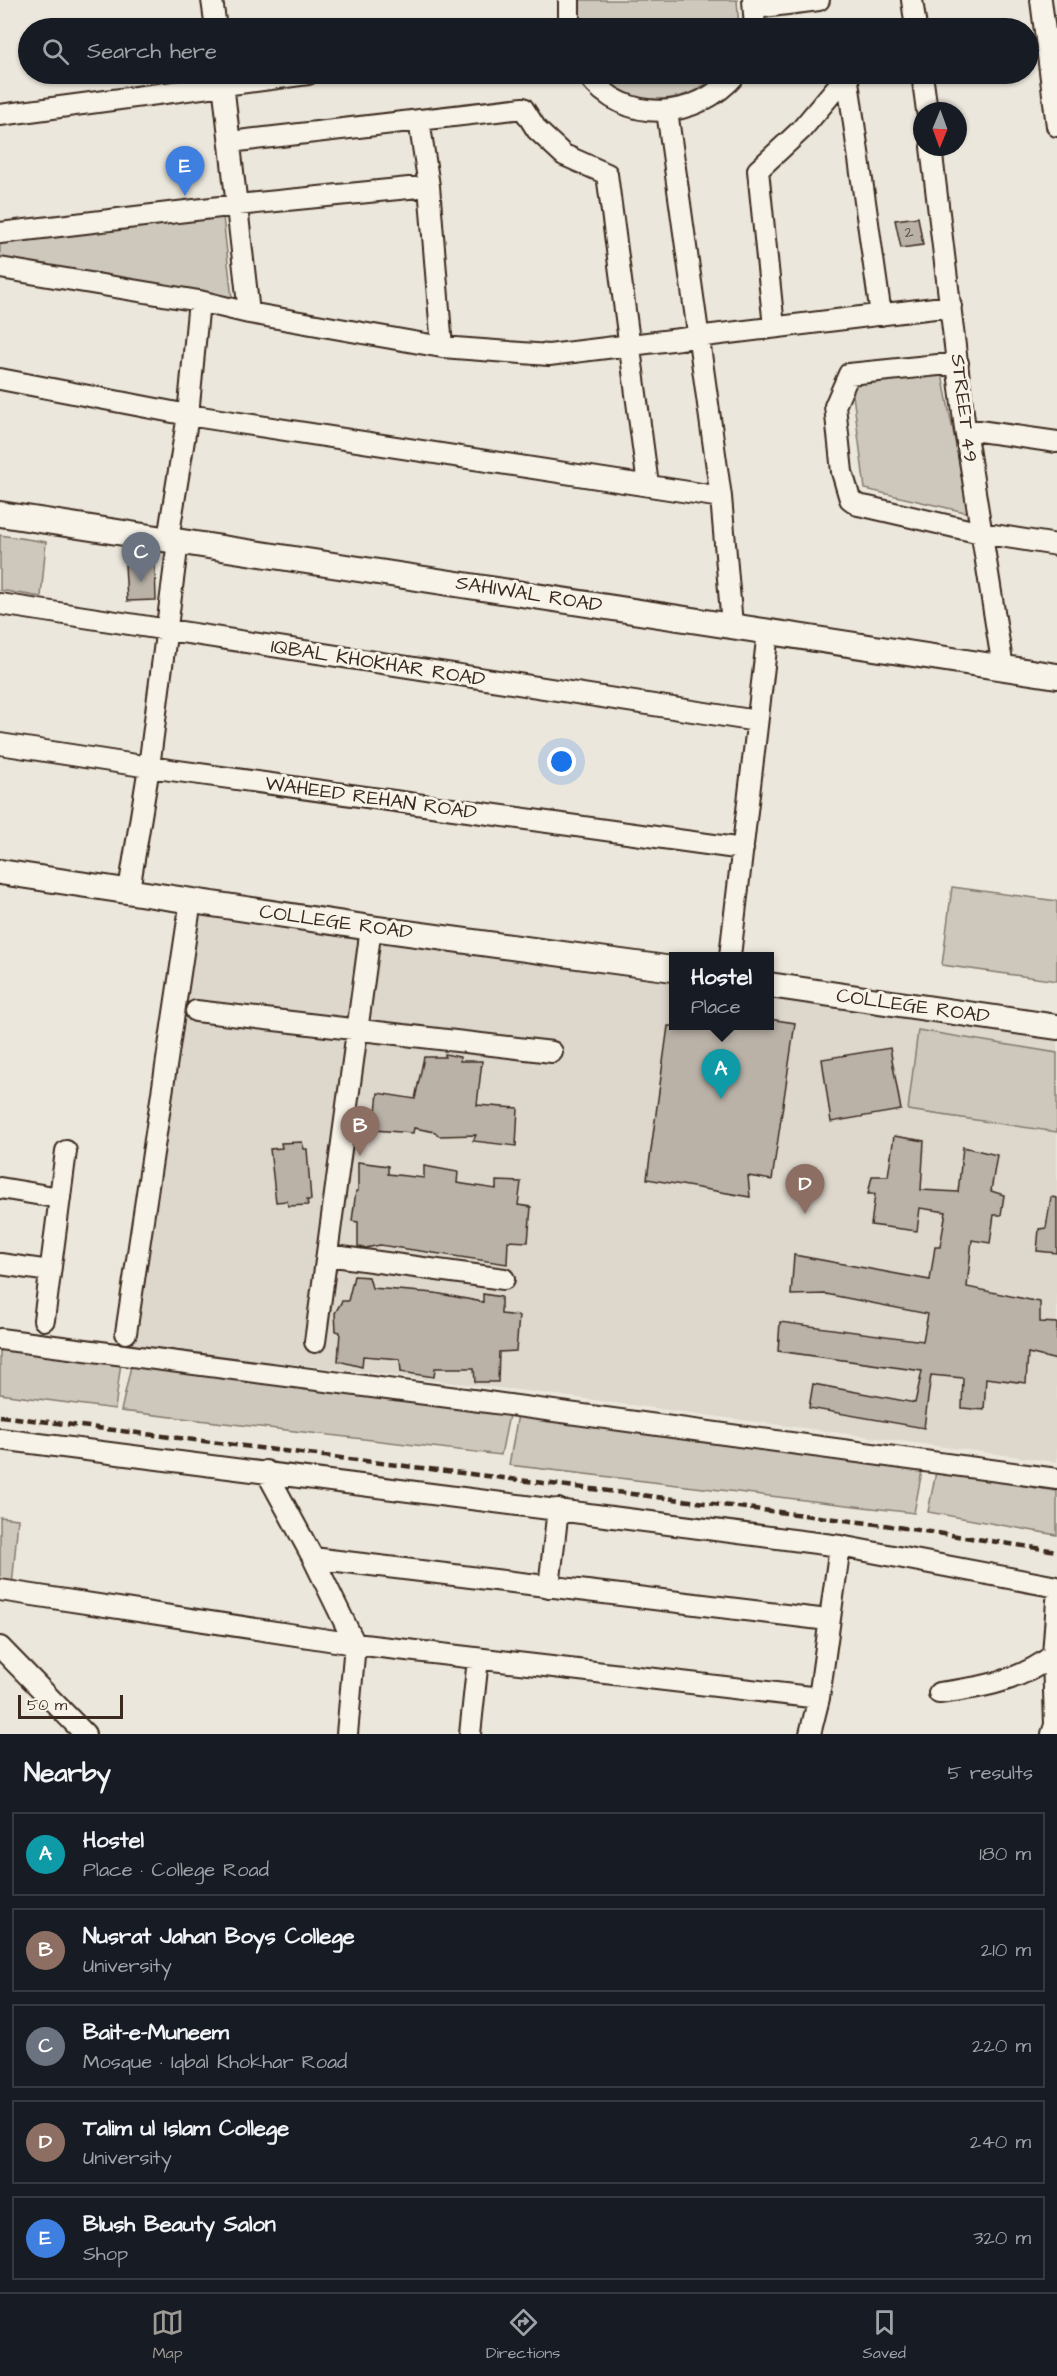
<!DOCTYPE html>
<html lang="en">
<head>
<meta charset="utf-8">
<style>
	body { margin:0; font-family:"Architects Daughter",sans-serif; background:#242831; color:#f1f3f6 }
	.compass { position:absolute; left:913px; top:102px; width:54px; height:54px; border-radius:50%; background:#171b24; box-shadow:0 2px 4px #0004; rotate:181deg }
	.scale { position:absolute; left:18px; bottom:15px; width:105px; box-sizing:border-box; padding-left:6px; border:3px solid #3b2a1e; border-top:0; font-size:16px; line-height:21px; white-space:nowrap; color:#3b2a1e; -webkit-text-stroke:4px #f7f3e8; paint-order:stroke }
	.you { position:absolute; left:562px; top:762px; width:21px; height:21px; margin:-15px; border:4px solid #fff; border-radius:50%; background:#1a73e8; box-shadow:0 0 0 9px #1a73e833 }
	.badge { display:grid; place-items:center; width:39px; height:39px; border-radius:50%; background:#9f9995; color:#fff; font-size:20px; font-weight:700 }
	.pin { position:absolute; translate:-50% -50px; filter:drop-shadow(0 2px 3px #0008) }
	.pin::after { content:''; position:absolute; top:32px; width:21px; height:18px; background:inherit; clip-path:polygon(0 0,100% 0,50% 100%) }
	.popup { position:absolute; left:669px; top:952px; width:105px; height:78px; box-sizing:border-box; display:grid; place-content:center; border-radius:0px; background:#171b24; filter:drop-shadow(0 2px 4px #0005); font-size:20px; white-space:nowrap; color:#9ea1a6 }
	.popup b { font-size:22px; color:#f1f3f6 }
	.popup::after { content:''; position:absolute; left:50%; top:100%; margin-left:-12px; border:12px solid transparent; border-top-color:#171b24 }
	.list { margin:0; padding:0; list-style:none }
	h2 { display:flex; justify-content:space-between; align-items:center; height:78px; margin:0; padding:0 24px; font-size:26px }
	h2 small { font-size:20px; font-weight:400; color:#9ea1a6 }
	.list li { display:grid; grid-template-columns:39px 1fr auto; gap:18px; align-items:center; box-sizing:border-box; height:84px; margin:0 12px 12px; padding:0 12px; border:2px solid #363941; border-radius:0px }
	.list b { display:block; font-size:22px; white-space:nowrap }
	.list p { margin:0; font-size:20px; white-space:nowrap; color:#9ea1a6 }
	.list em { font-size:20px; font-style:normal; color:#9ea1a6 }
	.icon { flex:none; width:33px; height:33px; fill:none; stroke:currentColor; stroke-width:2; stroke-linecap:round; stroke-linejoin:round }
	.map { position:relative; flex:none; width:1057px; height:1734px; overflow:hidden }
	.search { position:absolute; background:#171b24; box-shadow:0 2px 4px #0004; left:18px; right:18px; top:18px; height:66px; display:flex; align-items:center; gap:15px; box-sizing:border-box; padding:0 21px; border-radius:33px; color:#9ea1a6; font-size:22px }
	.sheet { height:558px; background:#171b24 }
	nav { display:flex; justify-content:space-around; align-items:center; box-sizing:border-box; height:84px; border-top:2px solid #363941; background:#171b24; font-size:16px; color:#9ea1a6 }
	nav a { display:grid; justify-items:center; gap:3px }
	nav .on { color:#9f9995 }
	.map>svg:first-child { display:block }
</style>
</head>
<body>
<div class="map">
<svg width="1057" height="1734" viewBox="0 0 1057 1734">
	<rect width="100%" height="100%" fill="#ece7dc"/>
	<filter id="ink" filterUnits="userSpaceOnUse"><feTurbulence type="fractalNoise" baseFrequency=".0167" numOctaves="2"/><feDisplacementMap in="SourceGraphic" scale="12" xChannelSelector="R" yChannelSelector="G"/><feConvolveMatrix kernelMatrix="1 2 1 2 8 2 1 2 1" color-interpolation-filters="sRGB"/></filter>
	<g filter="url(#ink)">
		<path fill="#ddd7cc" d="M196,913L673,980V1026H769V994L1057,1038V1462L526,1391L131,1345Z"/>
		<path fill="#cec8bc" stroke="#84796d" stroke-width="1.5" d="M578,0H737L739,28H577Z
			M598,74H718C683,107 632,108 598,74Z
			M223,217L232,299L0,263V240Z
			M941,369L969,513L865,489L851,379Z
			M0,535L46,542L41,597L0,590Z
			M952,887L1057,901V981L942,965Z
			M918,1030L1057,1053V1132L908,1110Z
			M0,1346L121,1362L115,1409L0,1394Z
			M131,1366L509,1415L501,1455L121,1411Z
			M518,1414L922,1471L914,1513L509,1465Z
			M936,1472L1057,1491V1535L928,1512Z
			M0,1517L18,1519L12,1587L0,1585Z"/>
		<path fill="#bab2a7" stroke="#3b2a1e" stroke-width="1.5" d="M918,217L923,245L901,248L895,220Z
			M125,564H155L156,600L127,601Z
			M769,1019L795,1023L772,1180L748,1176L750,1197L647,1179L668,1026H769Z
			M890,1048L901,1110L831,1122L822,1059Z
			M445,1054L460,1057V1061H482L477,1105L518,1108L516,1146L473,1141L476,1135L439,1136L435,1132L414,1128L413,1133L374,1130L378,1093L415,1099L424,1057H445Z
			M894,1136L924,1141L921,1190L958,1192L963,1147L997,1155L991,1191L1004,1195L1001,1215H994L990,1243L972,1240L967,1287L1040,1302V1322L1057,1323V1360L1028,1353L1026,1383L986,1378L984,1410L962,1408L963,1378L931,1375L924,1428L809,1408L813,1384L915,1403L922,1371L778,1351L780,1322L923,1341L928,1314L826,1294L791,1295L794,1255L930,1280L935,1247H940L946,1212L920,1208L917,1231L871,1225L875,1194H868L872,1176H888Z
			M302,1142L304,1149H307L311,1200H307L308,1205L288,1206L287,1201L276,1202L270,1149L282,1148L281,1143Z
			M358,1162L388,1166V1174L424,1178V1166L458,1172L457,1183L496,1189V1181L521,1182L518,1205L531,1207L528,1242L508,1241L507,1264L380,1245L366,1248L358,1247V1222L352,1221L356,1191H358Z
			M1051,1197L1057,1198V1253L1037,1251L1039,1229L1046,1228Z
			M354,1276L369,1277L372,1288L435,1293L483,1302V1294L501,1297V1314L519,1316L516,1351L499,1352L498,1382H475L474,1368H435L434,1377L401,1372L400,1359L363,1356L362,1367L338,1361L340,1332L336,1331L335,1313L342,1301H348Z"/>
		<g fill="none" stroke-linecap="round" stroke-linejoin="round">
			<g stroke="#3b2a1e" stroke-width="24">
				<path id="minor" d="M212,0L216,28
					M753,0L755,28
					M912,0L916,28
					M1041,0L1057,126
					M755,8L819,0
					M569,28V0
					M222,74L249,313
					M587,74C625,126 697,120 736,74
					M847,74L881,315
					M922,74L927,111
					M667,111L721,497L732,625
					M0,115L308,74
					M419,120L429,186L442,347
					M230,142L523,108L537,130L564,155L607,174L648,485
					M931,147L965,429L1003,668
					M0,233L237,205L429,186
					M0,268L199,301L249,313L442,347L549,355L951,306
					M774,327L758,170L801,130L848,74
					M958,363L849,374L835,406L842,472L850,499L858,505L868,507L981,533L1057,545
					M0,379L188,415L721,497
					M965,429L1057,442
					M168,539L188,415L199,301
					M0,604L757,721
					M0,744L149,767L743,849
					M129,890L149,767L178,541
					M730,956L768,632
					M196,1011L552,1052
					M0,1188L60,1198
					M327,1255L504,1279
					M0,1264L50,1271
					M44,1320L66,1151
					M126,1333L191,900
					M0,1339L480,1401L1057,1479
					M315,1342L371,928
					M0,1439L840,1546
					M266,1471L313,1558L355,1644L347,1734
					M313,1558L828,1620
					M549,1587L558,1509
					M0,1590L355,1644L819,1698
					M0,1647L85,1734
					M939,1693C979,1688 1021,1681 1053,1655
					M470,1734L478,1659
					M810,1734L819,1698L840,1546L1057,1587
					M1052,1734L1055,1725L1053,1655L1057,1601"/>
			</g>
			<g stroke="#3b2a1e" stroke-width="28">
				<path id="major" d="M0,514L1057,676
					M0,872L371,928L673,969
					M769,985L1057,1027"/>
			</g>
			<use href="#minor" stroke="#f7f3e8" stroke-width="20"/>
			<use href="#major" stroke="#f7f3e8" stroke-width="24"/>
			<path stroke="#3b2a1e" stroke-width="4.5" stroke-dasharray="9 4.5" stroke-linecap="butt" d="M0,1416L884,1525L1057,1551"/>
		</g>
	</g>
	<g text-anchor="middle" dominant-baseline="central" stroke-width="6" stroke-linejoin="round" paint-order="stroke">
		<g font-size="16" fill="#5b4c40">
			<text x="909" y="232">2</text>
		</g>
		<g font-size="20" fill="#3b2a1e" stroke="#f7f3e8">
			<text transform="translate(964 408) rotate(83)">STREET 49</text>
			<text transform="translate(529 594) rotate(9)">SAHIWAL ROAD</text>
			<text transform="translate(378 663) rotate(9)">IQBAL KHOKHAR ROAD</text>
			<text transform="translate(371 798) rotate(8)">WAHEED REHAN ROAD</text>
			<text transform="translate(336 922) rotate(8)">COLLEGE ROAD</text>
			<text transform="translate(913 1006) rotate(8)">COLLEGE ROAD</text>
		</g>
	</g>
</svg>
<svg class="compass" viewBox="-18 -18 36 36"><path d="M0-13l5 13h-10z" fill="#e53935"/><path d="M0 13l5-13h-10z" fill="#9ea1a6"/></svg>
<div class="scale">50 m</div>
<div class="you"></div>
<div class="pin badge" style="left:721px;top:1099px;background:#0f9aa8">A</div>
<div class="popup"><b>Hostel</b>Place</div>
<div class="pin badge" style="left:360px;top:1156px;background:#8d6e63">B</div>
<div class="pin badge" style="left:141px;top:582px;background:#6b7280">C</div>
<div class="pin badge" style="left:805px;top:1214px;background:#8d6e63">D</div>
<div class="pin badge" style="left:185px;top:196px;background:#3f7fe0">E</div>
<div class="search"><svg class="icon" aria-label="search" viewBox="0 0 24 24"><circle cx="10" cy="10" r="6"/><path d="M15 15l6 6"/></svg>Search here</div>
</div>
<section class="sheet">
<h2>Nearby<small>5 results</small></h2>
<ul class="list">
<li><span class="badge" style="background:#0f9aa8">A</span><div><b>Hostel</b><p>Place · College Road</p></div><em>180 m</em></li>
<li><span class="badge" style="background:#8d6e63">B</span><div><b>Nusrat Jahan Boys College</b><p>University</p></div><em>210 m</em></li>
<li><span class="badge" style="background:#6b7280">C</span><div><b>Bait-e-Muneem</b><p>Mosque · Iqbal Khokhar Road</p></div><em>220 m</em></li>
<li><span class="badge" style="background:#8d6e63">D</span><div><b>Talim ul Islam College</b><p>University</p></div><em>240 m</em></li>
<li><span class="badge" style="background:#3f7fe0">E</span><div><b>Blush Beauty Salon</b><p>Shop</p></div><em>320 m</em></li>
</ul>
</section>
<nav>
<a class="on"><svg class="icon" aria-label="map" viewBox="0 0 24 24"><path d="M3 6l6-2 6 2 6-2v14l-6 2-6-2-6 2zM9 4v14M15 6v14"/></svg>Map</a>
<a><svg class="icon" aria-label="directions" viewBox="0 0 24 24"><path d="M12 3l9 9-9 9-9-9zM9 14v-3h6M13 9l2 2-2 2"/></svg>Directions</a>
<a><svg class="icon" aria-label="saved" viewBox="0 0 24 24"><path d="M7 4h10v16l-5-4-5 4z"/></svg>Saved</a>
</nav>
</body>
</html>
